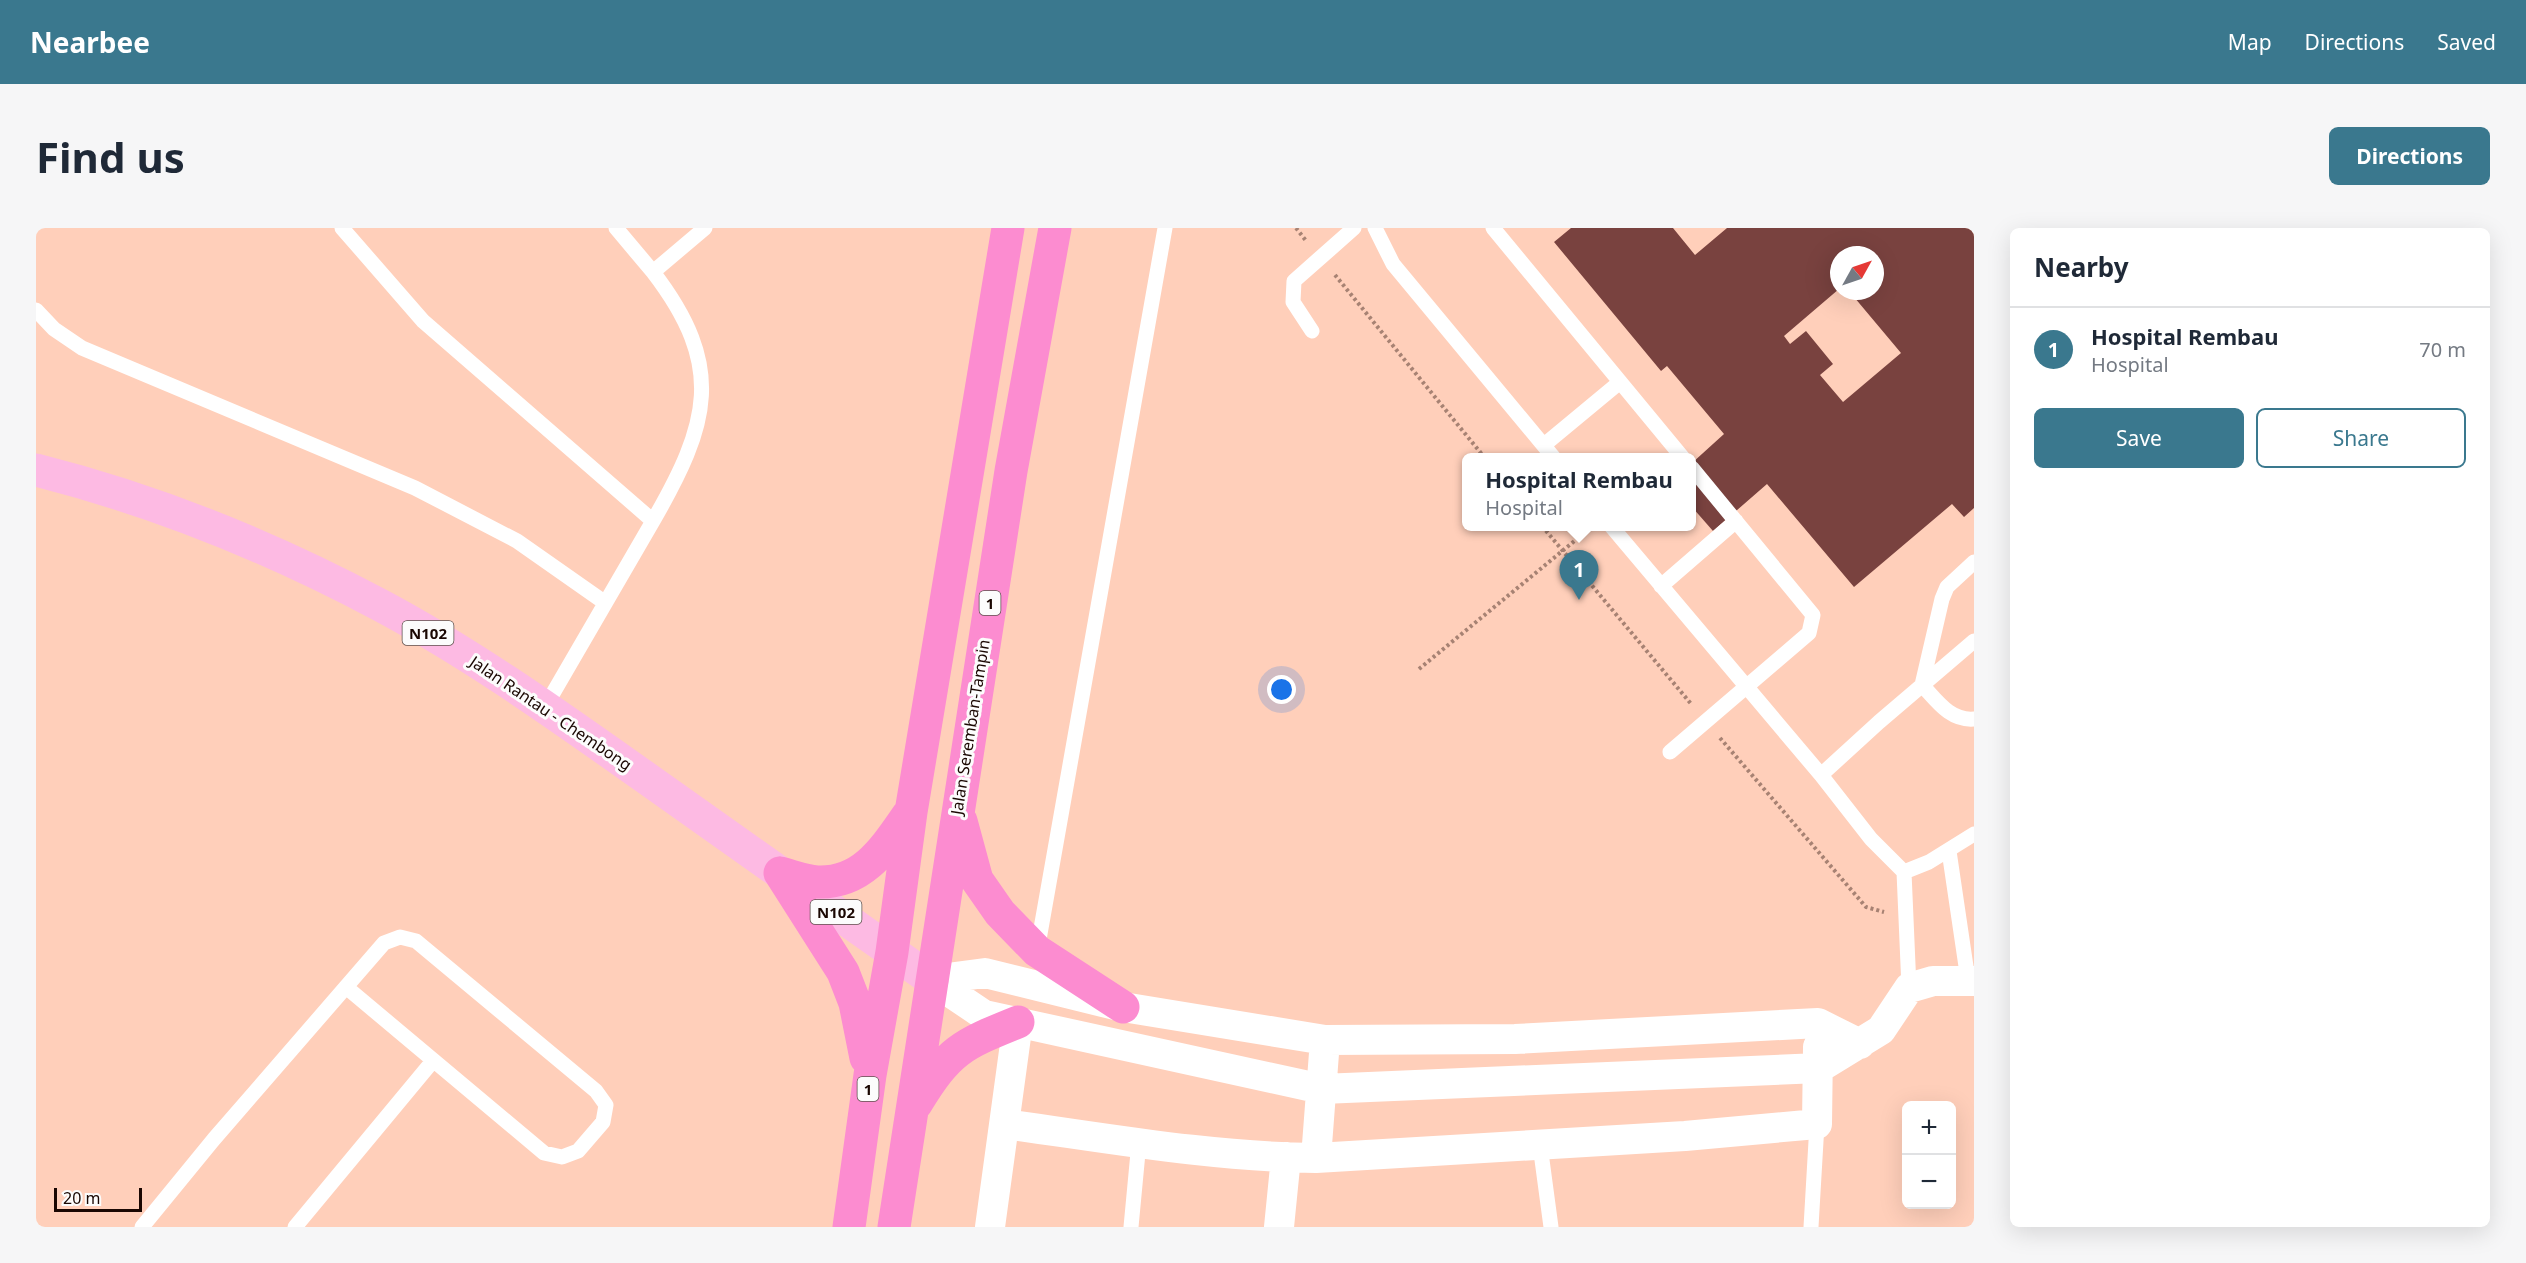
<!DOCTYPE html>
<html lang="en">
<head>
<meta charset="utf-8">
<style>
	body { margin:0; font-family:"Noto Sans",sans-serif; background:#f6f6f7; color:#1f2937 }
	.controls { position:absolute; right:18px; bottom:18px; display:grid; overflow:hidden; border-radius:9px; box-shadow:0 6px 24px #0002 }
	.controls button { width:54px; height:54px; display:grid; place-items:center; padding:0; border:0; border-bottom:2px solid #e0e1e3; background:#fff; color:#1f2937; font:30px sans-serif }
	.compass { position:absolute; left:1794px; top:18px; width:54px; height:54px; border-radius:50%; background:#fff; box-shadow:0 6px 24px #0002; rotate:50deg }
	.scale { position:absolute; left:18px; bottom:15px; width:88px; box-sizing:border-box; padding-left:6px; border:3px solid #1a0702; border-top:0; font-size:16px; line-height:21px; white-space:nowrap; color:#1a0702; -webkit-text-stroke:4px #fcfcfc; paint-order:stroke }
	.you { position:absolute; left:1246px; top:462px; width:21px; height:21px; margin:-15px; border:4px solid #fff; border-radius:50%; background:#1a73e8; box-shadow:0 0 0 9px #1a73e833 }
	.badge { display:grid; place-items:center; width:39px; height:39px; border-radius:50%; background:#3a788e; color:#fff; font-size:20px; font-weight:700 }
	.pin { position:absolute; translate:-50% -50px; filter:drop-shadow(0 2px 3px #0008) }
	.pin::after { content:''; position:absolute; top:32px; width:21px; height:18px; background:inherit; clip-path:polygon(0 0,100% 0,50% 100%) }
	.popup { position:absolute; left:1426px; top:225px; width:234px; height:78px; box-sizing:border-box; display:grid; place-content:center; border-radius:9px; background:#fff; filter:drop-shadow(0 2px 4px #0005); font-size:20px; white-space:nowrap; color:#747a83 }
	.popup b { font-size:22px; color:#1f2937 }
	.popup::after { content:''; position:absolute; left:50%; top:100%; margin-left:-12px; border:12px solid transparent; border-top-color:#fff }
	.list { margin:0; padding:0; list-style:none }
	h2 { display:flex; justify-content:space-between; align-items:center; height:78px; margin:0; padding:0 24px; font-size:26px }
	h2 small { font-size:20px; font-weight:400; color:#747a83 }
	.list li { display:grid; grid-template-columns:39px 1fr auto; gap:18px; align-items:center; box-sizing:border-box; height:84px; padding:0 24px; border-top:2px solid #e0e1e3 }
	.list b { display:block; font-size:22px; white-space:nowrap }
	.list p { margin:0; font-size:20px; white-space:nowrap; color:#747a83 }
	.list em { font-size:20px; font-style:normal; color:#747a83 }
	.actions { display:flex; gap:12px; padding:18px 24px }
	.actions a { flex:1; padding:14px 0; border:2px solid #3a788e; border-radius:9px; text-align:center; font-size:21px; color:#3a788e }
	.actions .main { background:#3a788e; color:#fff }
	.map { position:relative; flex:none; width:1938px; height:999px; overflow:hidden; border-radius:9px }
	header { display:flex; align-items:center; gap:36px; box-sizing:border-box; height:84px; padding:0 30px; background:#3a788e; color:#fff }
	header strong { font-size:28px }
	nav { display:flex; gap:33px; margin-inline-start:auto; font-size:21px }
	.intro { display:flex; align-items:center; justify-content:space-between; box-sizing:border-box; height:144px; padding:0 36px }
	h1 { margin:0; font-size:42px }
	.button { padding:15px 27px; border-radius:9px; background:#3a788e; color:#fff; font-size:21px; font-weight:700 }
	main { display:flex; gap:36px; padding:0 36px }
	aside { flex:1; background:#fff; border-radius:9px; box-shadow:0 6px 24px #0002 }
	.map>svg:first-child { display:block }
</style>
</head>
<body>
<header>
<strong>Nearbee</strong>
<nav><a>Map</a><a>Directions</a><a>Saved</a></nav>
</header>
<div class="intro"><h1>Find us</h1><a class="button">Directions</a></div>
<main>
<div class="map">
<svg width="1938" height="999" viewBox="0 0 1938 999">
	<rect width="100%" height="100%" fill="#ffcfba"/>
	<path fill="#79423f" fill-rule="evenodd" d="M1535,0H1637L1659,27L1691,0H1938V280L1928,289L1916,276L1818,359L1731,256L1677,303L1656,279V235L1688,206L1631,138L1625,143L1518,14ZM1803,27H1839V63H1813L1865,125L1807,174L1784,147L1797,136L1770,103L1754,116L1748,108L1803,61Z"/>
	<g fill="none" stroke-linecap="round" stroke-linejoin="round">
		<path stroke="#a78273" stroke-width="4" stroke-dasharray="3 3" stroke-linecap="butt" d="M1260,0L1271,14
			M1299,47L1449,230
			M1506,298L1656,477
			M1383,441L1553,301
			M1684,510L1830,679L1848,684"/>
		<path stroke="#fff" stroke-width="15" d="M306,0L387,93L617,293L509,479
			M580,0L617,44
			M1339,0L1357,36L1518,230
			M1457,0L1647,230
			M0,82L18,101L46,120L379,260L481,313L568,374
			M1276,103L1257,74L1258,53L1318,0
			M1508,217L1584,154
			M617,293C673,196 690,139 617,44L669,0
			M1575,298L1785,547L1835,611L1868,644L1873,760
			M1938,334L1911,359L1906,371L1886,457C1901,473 1914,493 1938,491
			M1625,358L1700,293
			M1634,524L1773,405L1777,387L1656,240
			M1785,547L1843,494L1938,413
			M1913,623L1932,752
			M1868,644L1893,634L1938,606
			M1001,723L1129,0
			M1504,917L1515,999
			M106,999L178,911L348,715L364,709L380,713L560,863L570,877L567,894L542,923L526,929L508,925L310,759
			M259,999L396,834
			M1095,999L1103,914
			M1775,999L1781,896"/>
		<path stroke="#fff" stroke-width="30" d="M896,752L948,787L1286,861L1783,840L1845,802L1873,760L1897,753H1938
			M896,752L949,745L1087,779L1289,812L1479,811L1782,795L1824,816
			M969,896C1071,910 1176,929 1280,930L1649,908L1781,896L1782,819
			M1280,930L1289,812
			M954,999L982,794
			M1243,999L1250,929"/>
		<path stroke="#fdbae3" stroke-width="33" d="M0,242C119,272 235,319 344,377C436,426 521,487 606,547C703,616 799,684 896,752"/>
		<path stroke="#fc8cd0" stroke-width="33" d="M925,593L941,652L964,685L1001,723L1087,779
			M744,645L807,744L819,775L830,830
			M744,645C756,648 769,653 781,654C827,656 849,620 872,587
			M880,876C913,822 925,817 982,794
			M813,999L834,847L856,724L875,584L972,0
			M858,999L975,243L1019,0"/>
	</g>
	<g text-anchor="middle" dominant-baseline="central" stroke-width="6" stroke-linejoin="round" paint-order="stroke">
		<g fill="#fcfcfc" stroke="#5e504d" stroke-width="1.5">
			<rect x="943.5" y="363" width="21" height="24" rx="4.5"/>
			<rect x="366.5" y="393" width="51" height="24" rx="4.5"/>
			<rect x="774.5" y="672" width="51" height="24" rx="4.5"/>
			<rect x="821.5" y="849" width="21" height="24" rx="4.5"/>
		</g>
		<g font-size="15" font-weight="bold" fill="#1a0702">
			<text x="954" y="375">1</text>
			<text x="392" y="405">N102</text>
			<text x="800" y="684">N102</text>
			<text x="832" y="861">1</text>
		</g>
		<g font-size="16" fill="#1a0702" stroke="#fcfcfc">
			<text transform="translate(515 485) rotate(34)">Jalan Rantau - Chembong</text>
			<text transform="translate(934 499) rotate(-81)">Jalan Seremban-Tampin</text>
		</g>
	</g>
</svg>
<div class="controls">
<button>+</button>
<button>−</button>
</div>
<svg class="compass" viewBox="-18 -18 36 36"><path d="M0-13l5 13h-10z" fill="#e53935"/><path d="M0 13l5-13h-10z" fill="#747a83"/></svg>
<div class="scale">20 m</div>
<div class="you"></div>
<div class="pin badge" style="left:1543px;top:372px">1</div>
<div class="popup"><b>Hospital Rembau</b>Hospital</div>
</div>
<aside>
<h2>Nearby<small></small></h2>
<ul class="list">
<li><span class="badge">1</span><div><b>Hospital Rembau</b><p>Hospital</p></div><em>70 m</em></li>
</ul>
<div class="actions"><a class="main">Save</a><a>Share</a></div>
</aside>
</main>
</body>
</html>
